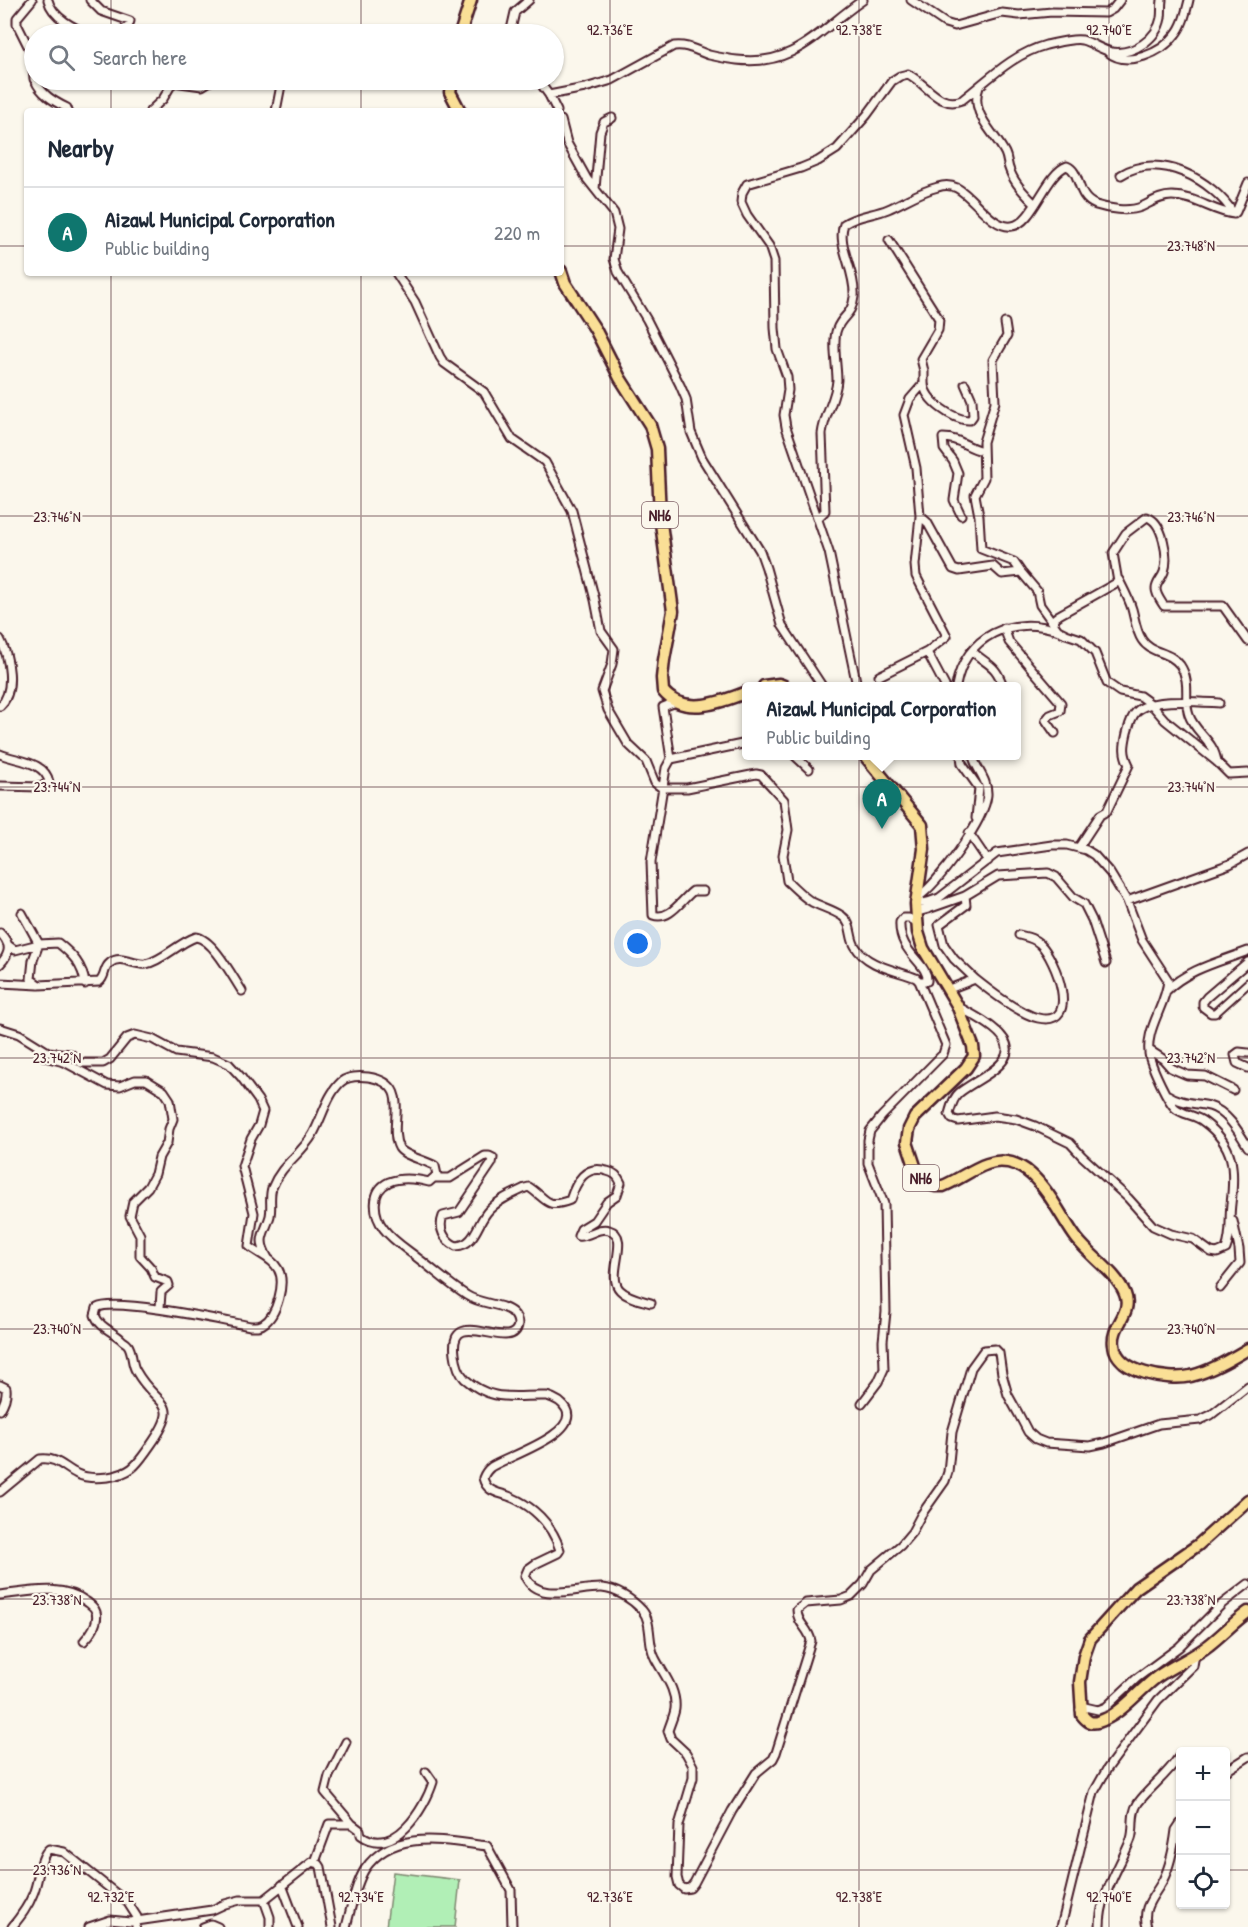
<!DOCTYPE html>
<html lang="en">
<head>
<meta charset="utf-8">
<style>
	body { margin:0; font-family:"Patrick Hand",sans-serif; background:#f2f2f3; color:#1f2937 }
	.controls { position:absolute; right:18px; bottom:18px; display:grid; overflow:hidden; border-radius:6px; box-shadow:0 2px 4px #0004 }
	.controls button { width:54px; height:54px; display:grid; place-items:center; padding:0; border:0; border-bottom:2px solid #e0e1e3; background:#fff; color:#1f2937; font:30px sans-serif }
	.you { position:absolute; left:638px; top:944px; width:21px; height:21px; margin:-15px; border:4px solid #fff; border-radius:50%; background:#1a73e8; box-shadow:0 0 0 9px #1a73e833 }
	.badge { display:grid; place-items:center; width:39px; height:39px; border-radius:50%; background:#0f766e; color:#fff; font-size:20px; font-weight:700 }
	.pin { position:absolute; translate:-50% -50px; filter:drop-shadow(0 2px 3px #0008) }
	.pin::after { content:''; position:absolute; top:32px; width:21px; height:18px; background:inherit; clip-path:polygon(0 0,100% 0,50% 100%) }
	.popup { position:absolute; left:742px; top:682px; width:279px; height:78px; box-sizing:border-box; display:grid; place-content:center; border-radius:6px; background:#fff; filter:drop-shadow(0 2px 4px #0005); font-size:20px; white-space:nowrap; color:#747a83 }
	.popup b { font-size:22px; color:#1f2937 }
	.popup::after { content:''; position:absolute; left:50%; top:100%; margin-left:-12px; border:12px solid transparent; border-top-color:#fff }
	.list { margin:0; padding:0; list-style:none }
	h2 { display:flex; justify-content:space-between; align-items:center; height:78px; margin:0; padding:0 24px; font-size:26px }
	h2 small { font-size:20px; font-weight:400; color:#747a83 }
	.list li { display:grid; grid-template-columns:39px 1fr auto; gap:18px; align-items:center; box-sizing:border-box; height:90px; padding:0 24px; border-top:2px solid #e0e1e3 }
	.list b { display:block; font-size:22px; white-space:nowrap }
	.list p { margin:0; font-size:20px; white-space:nowrap; color:#747a83 }
	.list em { font-size:20px; font-style:normal; color:#747a83 }
	.icon { flex:none; width:33px; height:33px; fill:none; stroke:currentColor; stroke-width:2; stroke-linecap:round; stroke-linejoin:round }
	.map { position:relative; flex:none; width:1248px; height:1927px; overflow:hidden }
	.search { position:absolute; background:#fff; box-shadow:0 2px 4px #0004; left:24px; top:24px; width:540px; height:66px; display:flex; align-items:center; gap:15px; box-sizing:border-box; padding:0 21px; border-radius:33px; color:#747a83; font-size:22px }
	.panel { position:absolute; background:#fff; box-shadow:0 2px 4px #0004; left:24px; top:108px; width:540px; height:168px; border-radius:6px }
	.map>svg:first-child { display:block }
</style>
</head>
<body>
<div class="map">
<svg width="1248" height="1927" viewBox="0 0 1248 1927">
	<rect width="100%" height="100%" fill="#fbf7ec"/>
	<filter id="ink" filterUnits="userSpaceOnUse"><feTurbulence type="fractalNoise" baseFrequency=".0167" numOctaves="2"/><feDisplacementMap in="SourceGraphic" scale="12" xChannelSelector="R" yChannelSelector="G"/><feConvolveMatrix kernelMatrix="1 2 1 2 8 2 1 2 1" color-interpolation-filters="sRGB"/></filter>
	<g filter="url(#ink)">
		<path fill="#b1efb6" stroke="#7e8770" stroke-width="1.5" d="M393,1872L460,1880L455,1927H386Z"/>
		<g fill="none" stroke-linecap="round" stroke-linejoin="round">
			<g stroke="#4a1f2b" stroke-width="11">
				<path id="minor" d="M32,0L17,18V24L32,54L34,79
					M48,0C52,17 75,29 90,34
					M90,0L101,11L130,21L128,27L116,34
					M911,0L945,23L955,26L1002,13L1019,15L1052,12L1106,13L1113,9L1120,0
					M510,34L515,12L529,0
					M1108,52C1127,68 1162,53 1175,35C1183,26 1186,12 1189,0
					M35,80C41,94 53,101 67,108L68,111
					M538,80L549,95L557,111
					M979,87C969,114 994,131 1005,153C1008,159 1007,165 1010,171C1015,184 1025,194 1035,204
					M549,95L585,88L612,80L674,46C687,44 697,51 709,55C718,57 728,59 737,60C796,67 820,29 863,0
					M150,111L163,99L173,82L202,86L212,80
					M276,111L282,80
					M561,120L567,143L587,179L614,213L618,229L614,259L618,272L647,320L680,385L686,399L691,432L702,458L760,551L766,568L782,625L822,686
					M1121,175C1159,151 1212,179 1234,214
					M595,189L600,132L604,122L612,118
					M889,240L939,319L938,330L921,359L924,371V383L910,399L904,415L916,468L920,516L927,522L953,569L959,571L993,566L1002,574L1021,572L1037,591L1040,605L1058,630L1066,634L1081,639L1095,653L1107,683L1120,692L1140,696L1151,704L1165,720L1217,762L1229,774L1248,773
					M396,273L415,302L440,357L444,363L484,392L512,439L545,462L572,511L595,600L601,631L614,649L612,664L602,691L608,710L628,744L646,761L655,783L662,788H687L756,774L761,775L784,800L788,830L783,855L787,881C795,888 803,897 812,902C822,907 833,910 842,916C853,924 849,936 855,946C867,967 896,970 916,978L919,981L946,1045L943,1054L882,1116L870,1131L868,1140V1163L884,1204L886,1312L883,1341L884,1369L878,1382L862,1403
					M1005,323L1007,336L993,360L995,402L983,442L984,478L975,495L979,516L981,549L1014,562L1021,572
					M924,383C924,400 954,421 970,420L973,416L972,400L965,384
					M961,515L954,500L958,473L953,461L944,449L943,438C960,438 967,448 983,451
					M818,518L825,511L822,434C824,415 836,399 837,380C837,367 832,340 837,329C842,315 852,316 854,297C856,271 836,245 844,224C857,215 874,215 888,209C904,202 921,191 938,187C944,185 951,185 957,188C973,196 992,229 1012,226C1033,224 1046,173 1067,166C1082,172 1075,197 1096,205C1108,209 1129,212 1141,207C1152,202 1160,196 1172,196C1195,196 1213,212 1234,214L1236,212L1248,183
					M1119,580C1124,590 1129,599 1132,609C1135,620 1136,631 1142,640C1151,654 1170,651 1180,665C1192,683 1183,699 1189,715C1195,733 1214,740 1217,762
					M1054,624L1055,618L1059,615L1118,582L1113,553L1126,533L1147,517C1163,522 1169,557 1164,572C1162,578 1156,583 1156,589C1156,595 1161,601 1164,606H1223L1248,641
					M1004,628L1009,642L1061,703L1060,711L1050,715L1046,720L1055,733
					M0,639C9,656 16,691 0,706
					M972,651C988,666 995,663 1003,686
					M927,652L945,686
					M879,676L927,652L947,636L916,576L915,565L920,516
					M857,686L829,552L786,427L784,415L788,390L787,377L777,349L775,328L774,261L769,246L747,215L741,202L742,193L747,184L801,168L818,161L837,149L867,115L892,81L900,76L908,74C927,84 939,109 962,100C989,79 1013,54 1046,45C1056,43 1072,38 1082,40C1093,43 1101,50 1112,52C1133,55 1157,39 1161,18C1162,12 1161,6 1162,0
					M956,686C965,636 1012,614 1059,631
					M0,754C16,761 45,761 49,782L41,787L0,786
					M795,756L809,769
					M961,756L962,764L979,788L976,818
					M671,759L663,707L676,702
					M969,833L988,861
					M1079,847L1100,815L1107,811L1129,765C1123,753 1124,746 1127,733C1129,726 1131,717 1136,712C1149,697 1200,702 1219,703
					M703,891H693C682,899 670,921 653,915L651,862L666,768L671,759L747,743
					M965,896L966,905L939,925L944,945L954,959L975,979
					M917,898C938,884 985,820 987,795C988,779 976,770 973,756
					M1127,901L1230,864L1248,854
					M916,904L928,902L939,898L997,853L1052,845H1067L1086,850L1094,855L1110,873L1127,901L1142,940L1168,980C1166,1007 1143,1030 1150,1059C1154,1071 1167,1100 1175,1108C1183,1115 1196,1115 1204,1122C1235,1145 1235,1169 1231,1204C1229,1218 1232,1235 1226,1249L1217,1253L1211,1252L1193,1239L1171,1234L1153,1226L1128,1198L1082,1156L1070,1143L1035,1126L1016,1119L995,1116L958,1121L952,1119L949,1114C951,1107 953,1098 959,1093C978,1077 1033,1059 993,1028C982,1019 969,1013 957,1006
					M917,912L928,909L965,896L998,876L1048,873L1056,877L1074,898L1084,904L1092,920L1106,963
					M22,913L39,944L33,960L31,979L39,985
					M918,923L909,918H903L900,922C898,953 929,963 927,981H919
					M0,933C11,944 11,953 0,964
					M8,945L15,950L39,944L58,943C72,954 83,965 85,984
					M1248,962L1207,997L1203,1002V1007L1211,1013H1215L1248,983
					M0,983L39,985L99,982C106,977 103,968 110,963C121,954 134,966 146,964C164,960 178,943 196,937C213,939 232,976 242,991
					M949,989L975,979C990,991 1020,1014 1038,1018C1083,1028 1055,958 1040,944C1034,938 1027,937 1019,935
					M1166,991C1188,969 1219,962 1248,951
					M0,1028L19,1034L48,1052L71,1054L81,1063H103L110,1059L127,1038L135,1035L152,1039L176,1052L213,1057L229,1064L241,1077L258,1100L263,1111L259,1125L251,1139L242,1166L254,1213L249,1246C258,1254 272,1258 278,1269C286,1282 277,1316 263,1324C259,1327 255,1326 250,1326C224,1321 115,1297 97,1308L95,1315C99,1327 112,1331 121,1339C123,1342 126,1342 128,1345C133,1352 131,1363 136,1371C157,1409 184,1398 150,1446C137,1464 133,1473 108,1477C99,1478 85,1478 77,1474C63,1467 57,1457 40,1459L0,1492
					M38,1047L39,1052L45,1057L64,1062L107,1085L120,1086L135,1080H146L164,1091L170,1100L173,1119L169,1129L167,1143L159,1157L155,1174L148,1187L133,1202L130,1216L140,1235V1256L151,1268L155,1277L168,1282L169,1285L161,1292L160,1308
					M1149,1050L1163,1059L1171,1068L1187,1075L1205,1076L1233,1090
					M1248,1053L1239,1052L1235,1055L1237,1063L1248,1068
					M1168,1095C1180,1103 1195,1103 1209,1106C1227,1111 1239,1132 1248,1147
					M436,1178H450L485,1156H489L493,1158L492,1163L459,1212L443,1216C438,1229 444,1240 456,1246C476,1245 477,1222 489,1210C499,1199 513,1194 525,1188L529,1187C548,1200 546,1209 570,1200C576,1182 585,1164 607,1171C615,1173 618,1176 621,1183L617,1195L607,1202L594,1221L581,1229L578,1236C588,1238 598,1226 609,1230C632,1236 605,1275 620,1290C628,1298 641,1300 651,1303
					M268,1258C256,1238 265,1234 270,1216C272,1206 269,1197 272,1188C282,1163 301,1155 313,1134C322,1118 327,1095 341,1082C348,1076 359,1076 368,1077C415,1084 386,1124 399,1148C404,1156 425,1160 435,1166L437,1175L429,1182C417,1179 401,1177 389,1182C370,1191 373,1215 384,1229C393,1241 408,1250 419,1259C435,1271 450,1285 466,1295C481,1305 503,1303 513,1313C516,1316 518,1320 518,1325C513,1355 448,1303 455,1354C456,1363 459,1373 465,1379C492,1403 514,1395 547,1396C554,1398 562,1402 566,1409C580,1434 506,1457 491,1467C487,1470 485,1473 483,1478C487,1494 501,1492 513,1498C520,1501 528,1506 534,1511C547,1522 555,1534 560,1550L558,1553L535,1564L528,1569L525,1576C537,1604 579,1587 602,1588C616,1589 632,1599 642,1610C653,1623 647,1643 655,1658C663,1674 677,1689 675,1709C674,1716 670,1724 668,1731L671,1739L686,1753L693,1766V1778L679,1825L677,1877L679,1885L684,1889L690,1888L694,1883L732,1811L756,1773L773,1759L776,1753L811,1641C809,1628 797,1624 797,1610L806,1603L841,1600L851,1596L863,1584L871,1570L901,1545L912,1532L921,1515L945,1481L948,1472L952,1432L971,1368L984,1350L995,1349L999,1353L1002,1374L1008,1395L1018,1413L1028,1432L1036,1439L1046,1443L1090,1446L1104,1443L1159,1424L1200,1420L1211,1415L1248,1386
					M1220,1288L1240,1263L1239,1249L1233,1221
					M0,1385L6,1388C7,1397 4,1403 0,1410
					M0,1595C28,1592 62,1583 87,1602C91,1605 94,1606 96,1612C99,1622 91,1634 84,1641
					M1080,1710L1085,1707L1098,1710L1106,1707L1137,1678L1179,1647L1222,1604L1248,1584
					M346,1742L329,1776L325,1792L352,1824
					M1226,1771L1248,1757
					M315,1862L329,1824H352L360,1830L361,1835C394,1859 425,1808 433,1782L426,1772
					M282,1885L298,1927
					M264,1900L270,1917V1927
					M12,1927C21,1916 28,1907 33,1894C39,1881 39,1857 49,1849L64,1852L128,1903L137,1917L136,1927
					M89,1927L110,1920L130,1922L212,1910L225,1904L240,1900H264L312,1862L319,1864L321,1867L332,1927
					M203,1927L211,1924L218,1927
					M346,1927C351,1909 355,1885 365,1869C393,1828 445,1841 487,1846L511,1890L512,1927
					M1061,1927L1094,1792L1107,1769L1158,1700L1193,1666L1195,1654
					M1100,1927C1100,1894 1119,1869 1131,1839C1135,1827 1130,1815 1138,1803C1150,1787 1167,1775 1178,1758
					M1147,1927C1141,1907 1154,1897 1163,1880C1170,1866 1174,1846 1176,1830L1180,1824"/>
			</g>
			<g stroke="#4a1f2b" stroke-width="15">
				<path id="primary" d="M1248,1500L1198,1545L1136,1588L1090,1639L1084,1656L1080,1682L1082,1715C1087,1721 1090,1724 1098,1722C1121,1715 1138,1691 1157,1677C1173,1665 1193,1658 1209,1645C1222,1635 1234,1622 1248,1612"/>
			</g>
			<g stroke="#4a1f2b" stroke-width="15">
				<path id="trunk" d="M460,34L471,0
					M452,80L450,92L460,111
					M561,271L565,283L595,329L620,378L650,425L657,449L660,516L673,611L664,660L662,678L663,691C684,717 722,702 747,692
					M764,686L779,684L784,686
					M865,756L922,825L924,849L916,904L918,932L923,948L957,1005L973,1046L974,1056L966,1068L915,1117L909,1129L907,1142L917,1172L924,1182L935,1186H943C958,1180 972,1169 987,1164C1033,1148 1056,1212 1077,1239C1092,1258 1116,1272 1125,1294C1133,1314 1111,1325 1114,1345C1117,1373 1168,1381 1191,1376C1211,1371 1231,1359 1248,1349"/>
			</g>
			<use href="#minor" stroke="#fbf7ec" stroke-width="7"/>
			<use href="#primary" stroke="#fadf96" stroke-width="10"/>
			<use href="#trunk" stroke="#fadf96" stroke-width="10"/>
		</g>
	</g>
	<path fill="none" stroke="#4a1f2b" stroke-width="1.5" stroke-opacity="0.45" d="M111,0V34M361,0V34M610,0V1927M859,0V1927M1109,0V1927M111,80V111M361,80V111M0,246H27M561,246H1248M111,273V1927M361,273V1927M0,516H1248M0,787H1248M0,1058H1248M0,1329H1248M0,1599H1248M0,1870H1180M1226,1870H1248"/>
	<g text-anchor="middle" dominant-baseline="central" stroke-width="4.5" stroke-linejoin="round" paint-order="stroke">
		<g fill="#fbf7ec" stroke="#7f6065" stroke-width="1.5">
			<rect x="642" y="502" width="36" height="26" rx="4.5"/>
			<rect x="903" y="1165" width="36" height="26" rx="4.5"/>
		</g>
		<g font-size="16" font-weight="bold" fill="#4a1f2b">
			<text x="660" y="515">NH6</text>
			<text x="921" y="1178">NH6</text>
		</g>
	</g>
	<g font-size="15" text-anchor="middle" fill="#4a1f2b" stroke="#fbf7ec" stroke-width="4.5" stroke-linejoin="round" paint-order="stroke">
		<text x="610" y="35">92.736°E</text>
		<text x="859" y="35">92.738°E</text>
		<text x="1109" y="35">92.740°E</text>
		<text x="1191" y="251">23.748°N</text>
		<text x="57" y="522">23.746°N</text>
		<text x="1191" y="522">23.746°N</text>
		<text x="57" y="792">23.744°N</text>
		<text x="1191" y="792">23.744°N</text>
		<text x="57" y="1063">23.742°N</text>
		<text x="1191" y="1063">23.742°N</text>
		<text x="57" y="1334">23.740°N</text>
		<text x="1191" y="1334">23.740°N</text>
		<text x="57" y="1605">23.738°N</text>
		<text x="1191" y="1605">23.738°N</text>
		<text x="57" y="1875">23.736°N</text>
		<text x="111" y="1902">92.732°E</text>
		<text x="361" y="1902">92.734°E</text>
		<text x="610" y="1902">92.736°E</text>
		<text x="859" y="1902">92.738°E</text>
		<text x="1109" y="1902">92.740°E</text>
	</g>
</svg>
<div class="controls">
<button>+</button>
<button>−</button>
<button><svg class="icon" aria-label="locate" viewBox="0 0 24 24"><circle cx="12" cy="12" r="6"/><path d="M12 2v4M12 18v4M2 12h4M18 12h4"/></svg></button>
</div>
<div class="you"></div>
<div class="pin badge" style="left:882px;top:829px">A</div>
<div class="popup"><b>Aizawl Municipal Corporation</b>Public building</div>
<div class="search"><svg class="icon" aria-label="search" viewBox="0 0 24 24"><circle cx="10" cy="10" r="6"/><path d="M15 15l6 6"/></svg>Search here</div>
<section class="panel">
<h2>Nearby<small></small></h2>
<ul class="list">
<li><span class="badge">A</span><div><b>Aizawl Municipal Corporation</b><p>Public building</p></div><em>220 m</em></li>
</ul>
</section>
</div>
</body>
</html>
